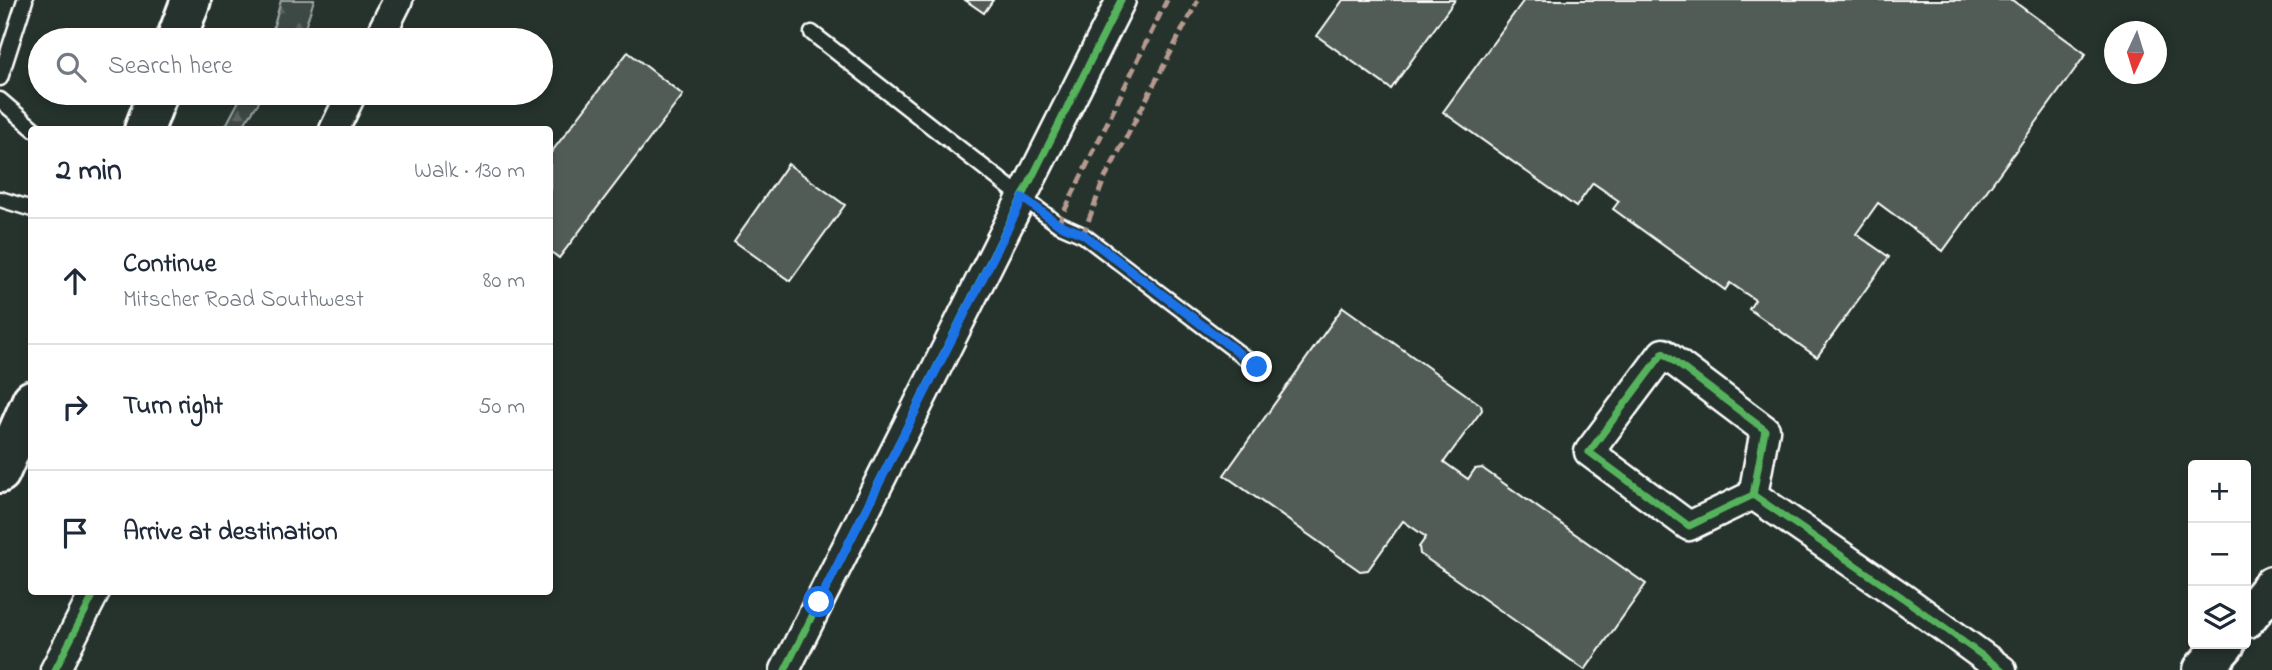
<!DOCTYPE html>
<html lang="en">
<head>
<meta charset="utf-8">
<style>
	body { margin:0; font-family:"Indie Flower",sans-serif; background:#f6f6f7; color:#1f2937 }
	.controls { position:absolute; right:21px; bottom:21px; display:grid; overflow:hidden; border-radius:7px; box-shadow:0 4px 10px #0003 }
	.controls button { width:63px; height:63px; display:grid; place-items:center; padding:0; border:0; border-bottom:2px solid #e0e1e3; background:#fff; color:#1f2937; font:35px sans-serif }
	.compass { position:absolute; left:2104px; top:21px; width:63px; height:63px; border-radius:50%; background:#fff; box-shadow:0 4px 10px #0003; rotate:184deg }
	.stop { position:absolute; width:21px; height:21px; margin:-16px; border:5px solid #1a73e8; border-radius:50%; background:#fff }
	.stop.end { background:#1a73e8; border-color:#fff; box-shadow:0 2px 7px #0008 }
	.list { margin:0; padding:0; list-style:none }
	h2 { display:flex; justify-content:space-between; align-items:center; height:91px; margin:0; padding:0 28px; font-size:30px }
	h2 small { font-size:23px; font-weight:400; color:#747a83 }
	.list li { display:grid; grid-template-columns:46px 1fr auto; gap:21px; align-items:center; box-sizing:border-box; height:126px; padding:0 28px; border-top:2px solid #e0e1e3 }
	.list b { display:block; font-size:26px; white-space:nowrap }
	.list p { margin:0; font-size:23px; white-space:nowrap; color:#747a83 }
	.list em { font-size:23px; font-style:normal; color:#747a83 }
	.icon { flex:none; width:38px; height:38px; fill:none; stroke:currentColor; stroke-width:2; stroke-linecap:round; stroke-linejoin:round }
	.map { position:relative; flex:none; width:2272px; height:670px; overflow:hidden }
	.search { position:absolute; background:#fff; box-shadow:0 4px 10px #0003; left:28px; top:28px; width:525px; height:77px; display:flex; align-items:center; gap:18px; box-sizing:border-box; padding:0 24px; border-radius:38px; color:#747a83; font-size:26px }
	.panel { position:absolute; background:#fff; box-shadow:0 4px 10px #0003; left:28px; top:126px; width:525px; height:469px; border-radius:7px }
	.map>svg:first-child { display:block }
</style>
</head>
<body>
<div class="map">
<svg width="2272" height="670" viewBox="0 0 2272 670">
	<defs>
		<pattern id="forest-firs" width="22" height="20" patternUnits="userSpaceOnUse" patternTransform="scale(1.75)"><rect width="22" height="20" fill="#3e4944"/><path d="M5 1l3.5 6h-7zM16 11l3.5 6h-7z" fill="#5b6460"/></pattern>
	</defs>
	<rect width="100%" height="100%" fill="#26332d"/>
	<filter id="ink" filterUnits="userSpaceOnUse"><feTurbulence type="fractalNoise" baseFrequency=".0143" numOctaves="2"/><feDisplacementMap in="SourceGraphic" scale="14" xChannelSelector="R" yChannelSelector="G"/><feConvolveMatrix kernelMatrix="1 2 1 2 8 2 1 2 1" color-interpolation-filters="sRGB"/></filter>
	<g filter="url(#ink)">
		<path fill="url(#forest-firs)" stroke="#9ea4a2" stroke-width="2" d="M281,0H314L301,40H270Z
			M243,93H265L242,127L224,129Z"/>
		<path fill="#515c57" stroke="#fff" stroke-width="2" d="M965,0H993L984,13Z
			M1343,0H1455L1391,89L1317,36Z
			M1524,0H2012L2086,54L1943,251L1878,203L1856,234L1889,257L1817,357L1749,309L1755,300L1730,283L1725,290L1613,209L1619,201L1593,183L1576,207L1443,112Z
			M628,52L683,95L559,258L550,251V154Z
			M788,164L845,205L790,281L734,241Z
			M1343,307L1481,405L1482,410L1444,462L1468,479L1475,469L1482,468L1646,584L1585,670L1420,554L1419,547L1426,537L1403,521L1368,570L1360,571L1224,475Z"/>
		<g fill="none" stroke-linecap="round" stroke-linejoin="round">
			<g stroke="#fff" stroke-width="19">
				<path id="lane" d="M812,33L1023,198L1058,224L1083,235L1257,367
					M0,78L25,0
					M0,100L35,130
					M0,199L32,209"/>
			</g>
			<g stroke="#fff" stroke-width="33">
				<path id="street" d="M378,40L398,0
					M334,130L352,93
					M1663,353L1765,430L1753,495L1689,526L1589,452Z
					M1753,495L1903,598L2002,670
					M55,670L95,592
					M785,670L1121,0"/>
			</g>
			<g stroke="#fff" stroke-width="44">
				<path id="secondary" d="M2246,618L2272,586
					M2203,670L2225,644"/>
			</g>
			<g stroke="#fff" stroke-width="44">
				<path id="primary" d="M176,40L191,0
					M144,130L158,93
					M0,473L32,400"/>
			</g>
			<use href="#lane" stroke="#26332d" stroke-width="14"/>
			<use href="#street" stroke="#26332d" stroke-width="28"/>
			<use href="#secondary" stroke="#26332d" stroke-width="38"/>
			<use href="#primary" stroke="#26332d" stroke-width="38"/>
			<path stroke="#b69a8f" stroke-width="5" stroke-dasharray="10 5" stroke-linecap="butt" d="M1058,224L1167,0
				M1083,235L1103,182L1198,0"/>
			<g stroke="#26332d" stroke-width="11">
				<path id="cycleway" d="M1663,353L1765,430L1753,495L1689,526L1589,452Z
					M1753,495L1903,598L2002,670
					M55,670L95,592
					M785,670L1121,0"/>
			</g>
			<use href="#cycleway" stroke="#56b35d" stroke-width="7"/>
		</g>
	</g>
	<g fill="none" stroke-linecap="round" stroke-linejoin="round" filter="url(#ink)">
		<path stroke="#1a73e8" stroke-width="9" d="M819,602L1023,198L1058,224L1083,234L1257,367"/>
	</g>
</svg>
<div class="controls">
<button>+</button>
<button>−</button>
<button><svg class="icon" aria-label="layers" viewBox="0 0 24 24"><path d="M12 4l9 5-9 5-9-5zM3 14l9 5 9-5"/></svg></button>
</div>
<svg class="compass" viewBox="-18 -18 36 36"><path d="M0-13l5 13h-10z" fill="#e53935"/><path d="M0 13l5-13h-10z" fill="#747a83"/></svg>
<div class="stop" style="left:819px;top:602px"></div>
<div class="stop end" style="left:1257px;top:367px"></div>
<div class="search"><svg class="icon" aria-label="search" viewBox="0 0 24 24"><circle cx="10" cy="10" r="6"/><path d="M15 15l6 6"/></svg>Search here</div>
<section class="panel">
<h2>2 min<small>Walk · 130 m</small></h2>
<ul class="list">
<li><svg class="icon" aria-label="ahead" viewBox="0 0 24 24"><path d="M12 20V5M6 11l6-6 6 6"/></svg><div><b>Continue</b><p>Mitscher Road Southwest</p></div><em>80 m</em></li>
<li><svg class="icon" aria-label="right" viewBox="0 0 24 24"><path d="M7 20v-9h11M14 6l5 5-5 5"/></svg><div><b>Turn right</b></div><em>50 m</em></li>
<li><svg class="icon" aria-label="arrive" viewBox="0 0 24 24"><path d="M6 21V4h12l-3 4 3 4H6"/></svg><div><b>Arrive at destination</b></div></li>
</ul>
</section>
</div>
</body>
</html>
